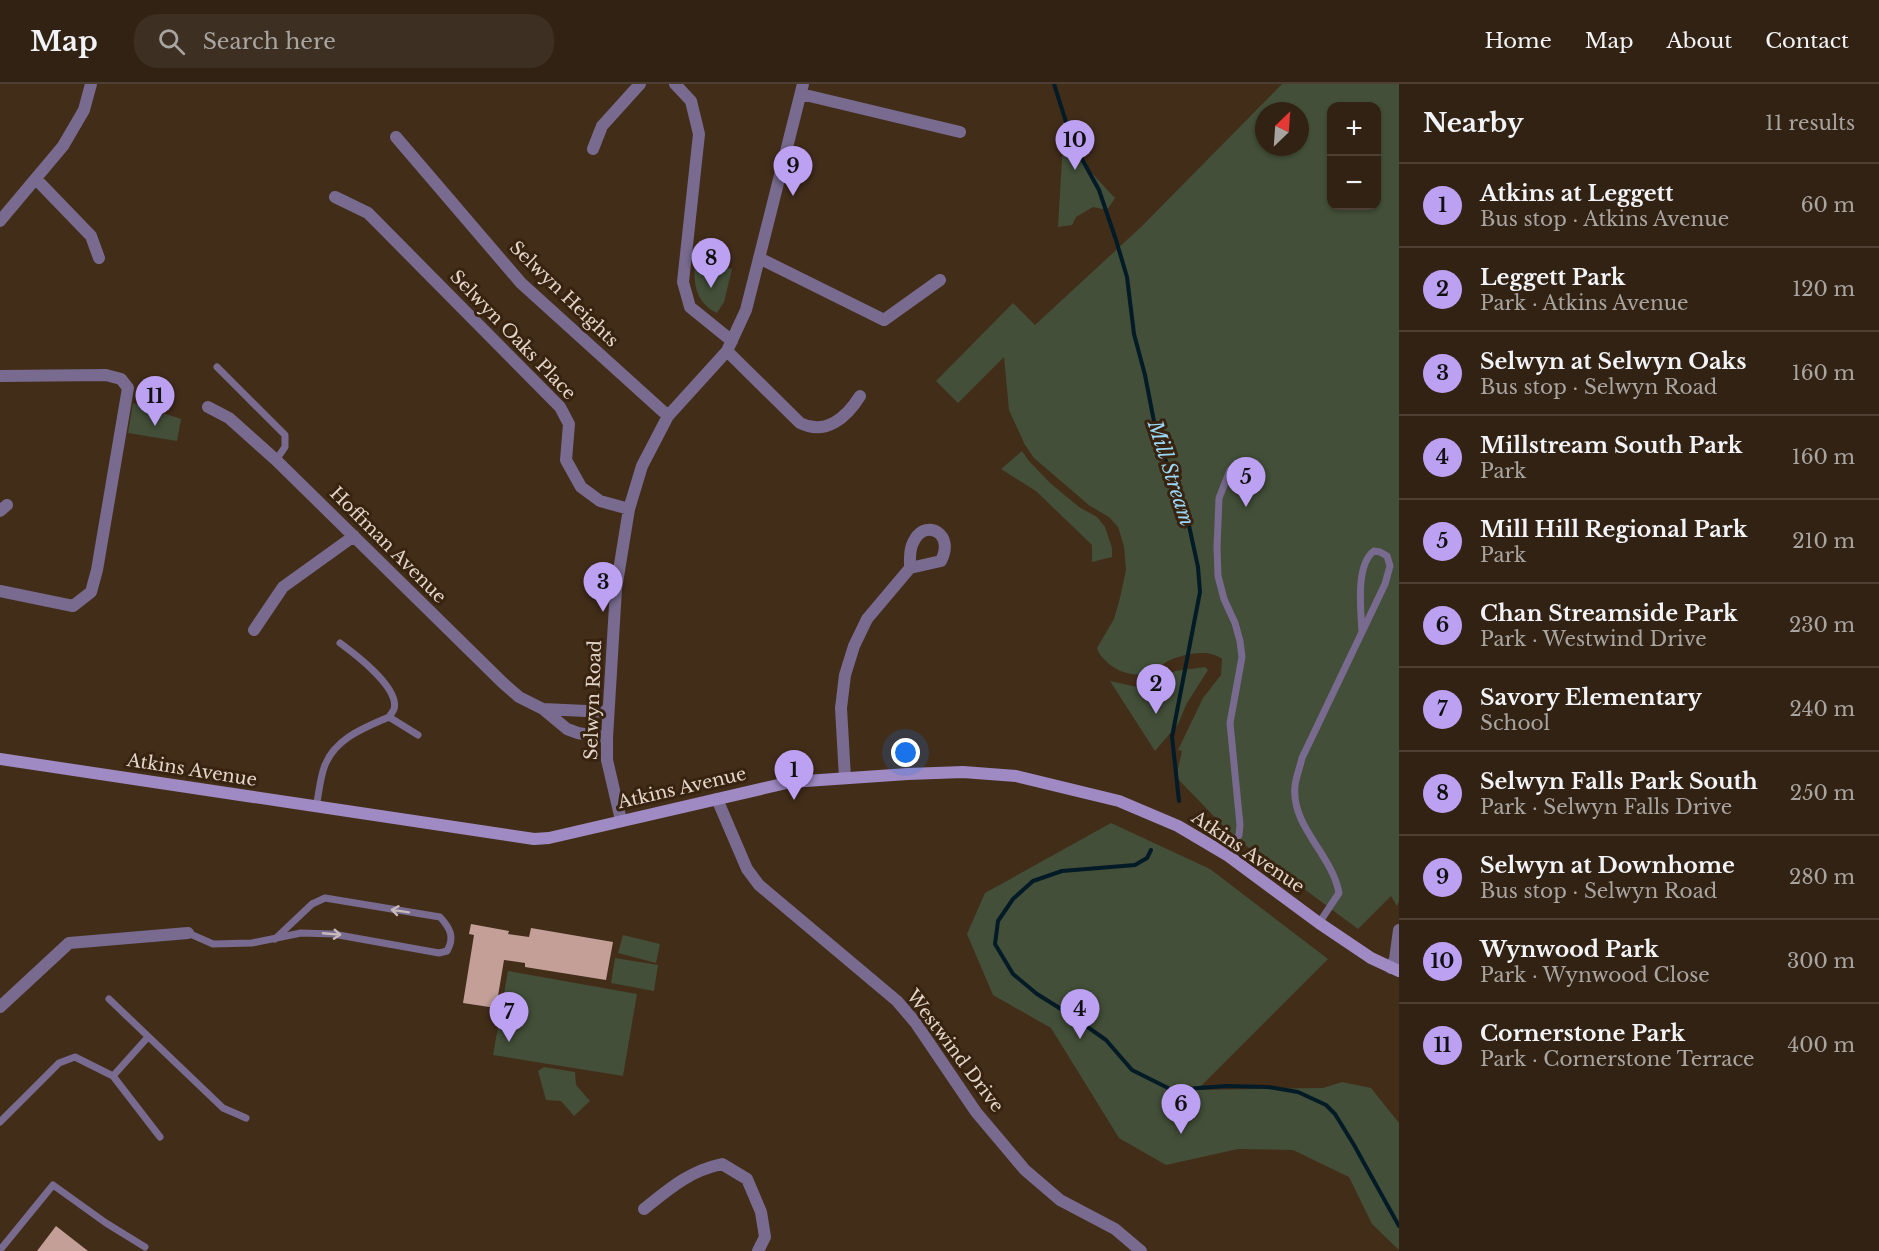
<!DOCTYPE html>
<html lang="en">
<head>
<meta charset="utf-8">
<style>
	body { margin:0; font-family:"Libre Baskerville",serif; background:#3d2f21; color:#f1f3f6 }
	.controls { position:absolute; right:18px; top:18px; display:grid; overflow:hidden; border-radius:12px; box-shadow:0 2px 4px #0004 }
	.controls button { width:54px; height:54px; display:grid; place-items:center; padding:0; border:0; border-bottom:2px solid #4d3f33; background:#322213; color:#f1f3f6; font:30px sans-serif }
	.compass { position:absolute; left:1255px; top:18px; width:54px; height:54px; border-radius:50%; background:#322213; box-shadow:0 2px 4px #0004; rotate:25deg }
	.you { position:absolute; left:906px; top:669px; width:21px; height:21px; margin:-15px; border:4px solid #fff; border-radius:50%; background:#1a73e8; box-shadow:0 0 0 9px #1a73e833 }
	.badge { display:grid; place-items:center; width:39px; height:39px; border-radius:50%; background:#bca0f2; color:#111; font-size:20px; font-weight:700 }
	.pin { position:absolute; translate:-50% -50px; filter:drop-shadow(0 2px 3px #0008) }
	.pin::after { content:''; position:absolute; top:32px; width:21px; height:18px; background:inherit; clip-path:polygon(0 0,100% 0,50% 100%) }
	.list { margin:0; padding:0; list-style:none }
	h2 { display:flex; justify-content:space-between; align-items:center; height:78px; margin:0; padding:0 24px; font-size:26px }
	h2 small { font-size:20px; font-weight:400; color:#a8a4a0 }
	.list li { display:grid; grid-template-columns:39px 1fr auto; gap:18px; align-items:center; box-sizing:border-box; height:84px; padding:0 24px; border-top:2px solid #4d3f33 }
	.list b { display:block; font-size:22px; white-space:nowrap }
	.list p { margin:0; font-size:20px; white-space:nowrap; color:#a8a4a0 }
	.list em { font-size:20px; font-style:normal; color:#a8a4a0 }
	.icon { flex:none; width:33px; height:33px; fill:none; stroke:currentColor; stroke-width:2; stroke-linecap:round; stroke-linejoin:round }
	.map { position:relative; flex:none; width:1399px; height:1167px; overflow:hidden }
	header { display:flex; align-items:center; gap:36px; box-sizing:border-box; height:84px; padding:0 30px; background:#322213; border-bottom:2px solid #4d3f33 }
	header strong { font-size:28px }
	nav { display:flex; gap:33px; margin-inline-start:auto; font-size:21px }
	.search { width:420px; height:54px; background:#3d2f21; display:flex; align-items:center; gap:15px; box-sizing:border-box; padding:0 21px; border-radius:24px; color:#a8a4a0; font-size:22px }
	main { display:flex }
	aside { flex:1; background:#322213 }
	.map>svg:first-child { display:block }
</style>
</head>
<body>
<header>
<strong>Map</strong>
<div class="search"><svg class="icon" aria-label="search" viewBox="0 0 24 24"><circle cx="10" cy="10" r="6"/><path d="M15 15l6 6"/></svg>Search here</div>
<nav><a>Home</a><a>Map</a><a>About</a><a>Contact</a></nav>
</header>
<main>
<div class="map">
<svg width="1399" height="1167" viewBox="0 0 1399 1167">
	<rect width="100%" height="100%" fill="#422d19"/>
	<path fill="#434f38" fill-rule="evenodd" d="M1282,0H1399V817L1397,822L1391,812L1358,845L1233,752L1176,693L1182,667L1178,666L1203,614L1221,591L1222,575C1209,564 1182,570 1168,577C1162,580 1158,586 1152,588C1139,594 1118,589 1108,579C1103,574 1099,571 1097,564L1114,535L1120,514L1126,486L1124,462L1118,443L1109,433L1090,422L1034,374L1025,361L1009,326L1004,273L958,319L936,297L1013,219L1035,241L1141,143ZM1332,22H1376V122H1332ZM1264,27H1300V63H1264Z
		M1063,58L1115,114L1107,126L1093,123L1076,133L1072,141L1058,143Z
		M695,176L732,185L724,218L717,229C695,218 693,199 695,176Z
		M133,319L181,335L177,357L128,349Z
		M1022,367L1029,377L1050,399L1079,423L1097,433L1105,443L1112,464V473L1092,478V461L1036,407L1001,385Z
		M1205,583L1208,586L1187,619L1178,640L1155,667L1110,597L1137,603L1152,601L1175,587Z
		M1111,739L1210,785L1328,875L1197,1006L1323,1004L1342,998L1371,1004L1399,1039V1166L1372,1140L1349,1093L1293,1066L1238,1065L1166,1081L1119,1054L1051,944L993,911L967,850L985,809Z
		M623,851L660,860L656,879L618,869Z
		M615,874L658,881L654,907L611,899Z
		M508,887L637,910L623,992L493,971Z
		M544,983L575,988L576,1001L590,1017L574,1032L561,1017L546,1016L538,987Z"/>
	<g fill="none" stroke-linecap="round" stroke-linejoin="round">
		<path stroke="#031b27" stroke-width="4" d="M1054,0L1072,57L1099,106L1116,156L1127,193L1134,250L1145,291L1157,353L1188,437L1198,483L1200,508L1172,653L1179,717
			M1151,766L1147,774L1135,781L1062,787L1033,797L1013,815L998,837L995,860L1013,890L1037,910L1069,930L1106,956L1132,986L1172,1006L1226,1002L1268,1003L1298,1008L1326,1021L1335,1030L1354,1061L1399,1142"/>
	</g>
	<path fill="#c39f98" d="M471,840L509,847L508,850L529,853L531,844L613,858L606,896L525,883V879L504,876L496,924L463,919L474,851L469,850Z
		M56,1142L88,1167H37Z"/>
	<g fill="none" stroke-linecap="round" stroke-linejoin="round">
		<path stroke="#786b8f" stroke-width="7" d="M217,283L285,351V363L276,376
			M340,559C355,570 400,604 394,625C393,628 390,631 389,633
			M316,723C319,710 320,693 325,681C336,654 364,644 389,633L418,651
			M1227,771L1239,751L1240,741L1230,639L1242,573L1240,557L1235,539L1224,515L1218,492L1217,463L1219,414L1230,386
			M1319,839L1339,809C1332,770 1291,743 1295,702C1296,693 1300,683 1302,674L1385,500L1390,482L1387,472L1380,468L1374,467C1355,481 1361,527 1362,548
			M188,849L213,860L252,859L301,849L333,850L439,869L447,867C455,853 450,844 440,833L325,814L312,820L275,855
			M109,915L223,1024L246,1034
			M113,992L148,953
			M0,1038L59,979L75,973L113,992L160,1053
			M0,1166L53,1101L106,1139L145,1163"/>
		<path stroke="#786b8f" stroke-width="12" d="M675,0L691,17L699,50L683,198L690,223L732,257
			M801,10L960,48
			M396,53L521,199L668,332
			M593,65L602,42L640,0
			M36,95L91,152L99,174
			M335,113L368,129L560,323L569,340L566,376L581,403L600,417L629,425
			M0,137L63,62L84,26L91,0
			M759,174L884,236L940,196
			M727,267L800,339C826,352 847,333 860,312
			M0,292L106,291L121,295L128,304L97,486L91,508L73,522L0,507
			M208,323L229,334L276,376L503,599L519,613L543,625L567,645L578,649L607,654
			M0,427L7,421
			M254,546L283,503L354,452
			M543,625L608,628
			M845,694L841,624L845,591L854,562L867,535L910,484L941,477C955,450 927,435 915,455C909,464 910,474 910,484
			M717,715L747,785L759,801L897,917L915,938L976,1028L1025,1086L1060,1116L1115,1145L1141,1167
			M621,736L607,676V654L616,505L629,425L642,382L668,332L727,267L746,226L803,0
			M1391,884L1395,875L1399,846
			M0,923L69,859L188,849
			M644,1125C669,1105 689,1087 722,1080L747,1095L761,1128L765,1153L758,1167"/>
		<path stroke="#9f8ac3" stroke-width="12" d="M0,675L534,755L549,754L791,698L908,690L963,688L1016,692L1119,717L1178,742L1227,771L1319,839L1371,874L1399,887"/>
	</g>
	<defs><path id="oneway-shaft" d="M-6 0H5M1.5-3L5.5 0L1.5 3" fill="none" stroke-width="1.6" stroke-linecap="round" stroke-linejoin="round" transform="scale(1.5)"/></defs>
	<g stroke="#c8baba">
		<use href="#oneway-shaft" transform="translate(400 827) rotate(-171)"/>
		<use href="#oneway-shaft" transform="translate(332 850) rotate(5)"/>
	</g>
	<g text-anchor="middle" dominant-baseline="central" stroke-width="6" stroke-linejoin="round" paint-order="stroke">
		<g font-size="18" fill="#e3d5c9" stroke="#37230f">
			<text transform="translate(564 210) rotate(44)">Selwyn Heights</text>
			<text transform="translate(513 251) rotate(46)">Selwyn Oaks Place</text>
			<text transform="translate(388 461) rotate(45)">Hoffman Avenue</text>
			<text transform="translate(593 616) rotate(-88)">Selwyn Road</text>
			<text transform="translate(192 686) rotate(9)">Atkins Avenue</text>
			<text transform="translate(682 704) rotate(-13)">Atkins Avenue</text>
			<text transform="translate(1248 768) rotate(34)">Atkins Avenue</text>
			<text transform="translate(955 967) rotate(53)">Westwind Drive</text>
		</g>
		<g font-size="20" font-style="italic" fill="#9bd7f8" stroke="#37230f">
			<text transform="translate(1171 389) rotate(72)">Mill Stream</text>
		</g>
	</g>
</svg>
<div class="controls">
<button>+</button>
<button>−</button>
</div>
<svg class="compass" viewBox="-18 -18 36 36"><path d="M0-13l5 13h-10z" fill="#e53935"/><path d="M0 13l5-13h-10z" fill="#a8a4a0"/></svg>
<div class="you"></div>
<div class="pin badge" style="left:794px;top:716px">1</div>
<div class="pin badge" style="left:1156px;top:630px">2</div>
<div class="pin badge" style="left:603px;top:528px">3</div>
<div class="pin badge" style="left:1080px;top:955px">4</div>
<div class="pin badge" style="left:1246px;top:423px">5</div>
<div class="pin badge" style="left:1181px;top:1050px">6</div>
<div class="pin badge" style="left:509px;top:958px">7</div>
<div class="pin badge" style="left:711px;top:204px">8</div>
<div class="pin badge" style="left:793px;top:112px">9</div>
<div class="pin badge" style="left:1075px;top:86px">10</div>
<div class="pin badge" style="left:155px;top:342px">11</div>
</div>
<aside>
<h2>Nearby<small>11 results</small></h2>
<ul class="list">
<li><span class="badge">1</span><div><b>Atkins at Leggett</b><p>Bus stop · Atkins Avenue</p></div><em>60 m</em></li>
<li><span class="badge">2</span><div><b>Leggett Park</b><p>Park · Atkins Avenue</p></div><em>120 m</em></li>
<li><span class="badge">3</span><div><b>Selwyn at Selwyn Oaks</b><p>Bus stop · Selwyn Road</p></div><em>160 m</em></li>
<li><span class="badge">4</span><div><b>Millstream South Park</b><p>Park</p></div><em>160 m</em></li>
<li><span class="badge">5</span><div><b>Mill Hill Regional Park</b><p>Park</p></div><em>210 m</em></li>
<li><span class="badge">6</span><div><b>Chan Streamside Park</b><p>Park · Westwind Drive</p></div><em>230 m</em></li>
<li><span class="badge">7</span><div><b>Savory Elementary</b><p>School</p></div><em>240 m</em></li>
<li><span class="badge">8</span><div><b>Selwyn Falls Park South</b><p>Park · Selwyn Falls Drive</p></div><em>250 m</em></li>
<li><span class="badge">9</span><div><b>Selwyn at Downhome</b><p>Bus stop · Selwyn Road</p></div><em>280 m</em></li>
<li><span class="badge">10</span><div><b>Wynwood Park</b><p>Park · Wynwood Close</p></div><em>300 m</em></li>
<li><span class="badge">11</span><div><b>Cornerstone Park</b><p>Park · Cornerstone Terrace</p></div><em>400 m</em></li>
</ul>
</aside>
</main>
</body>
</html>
